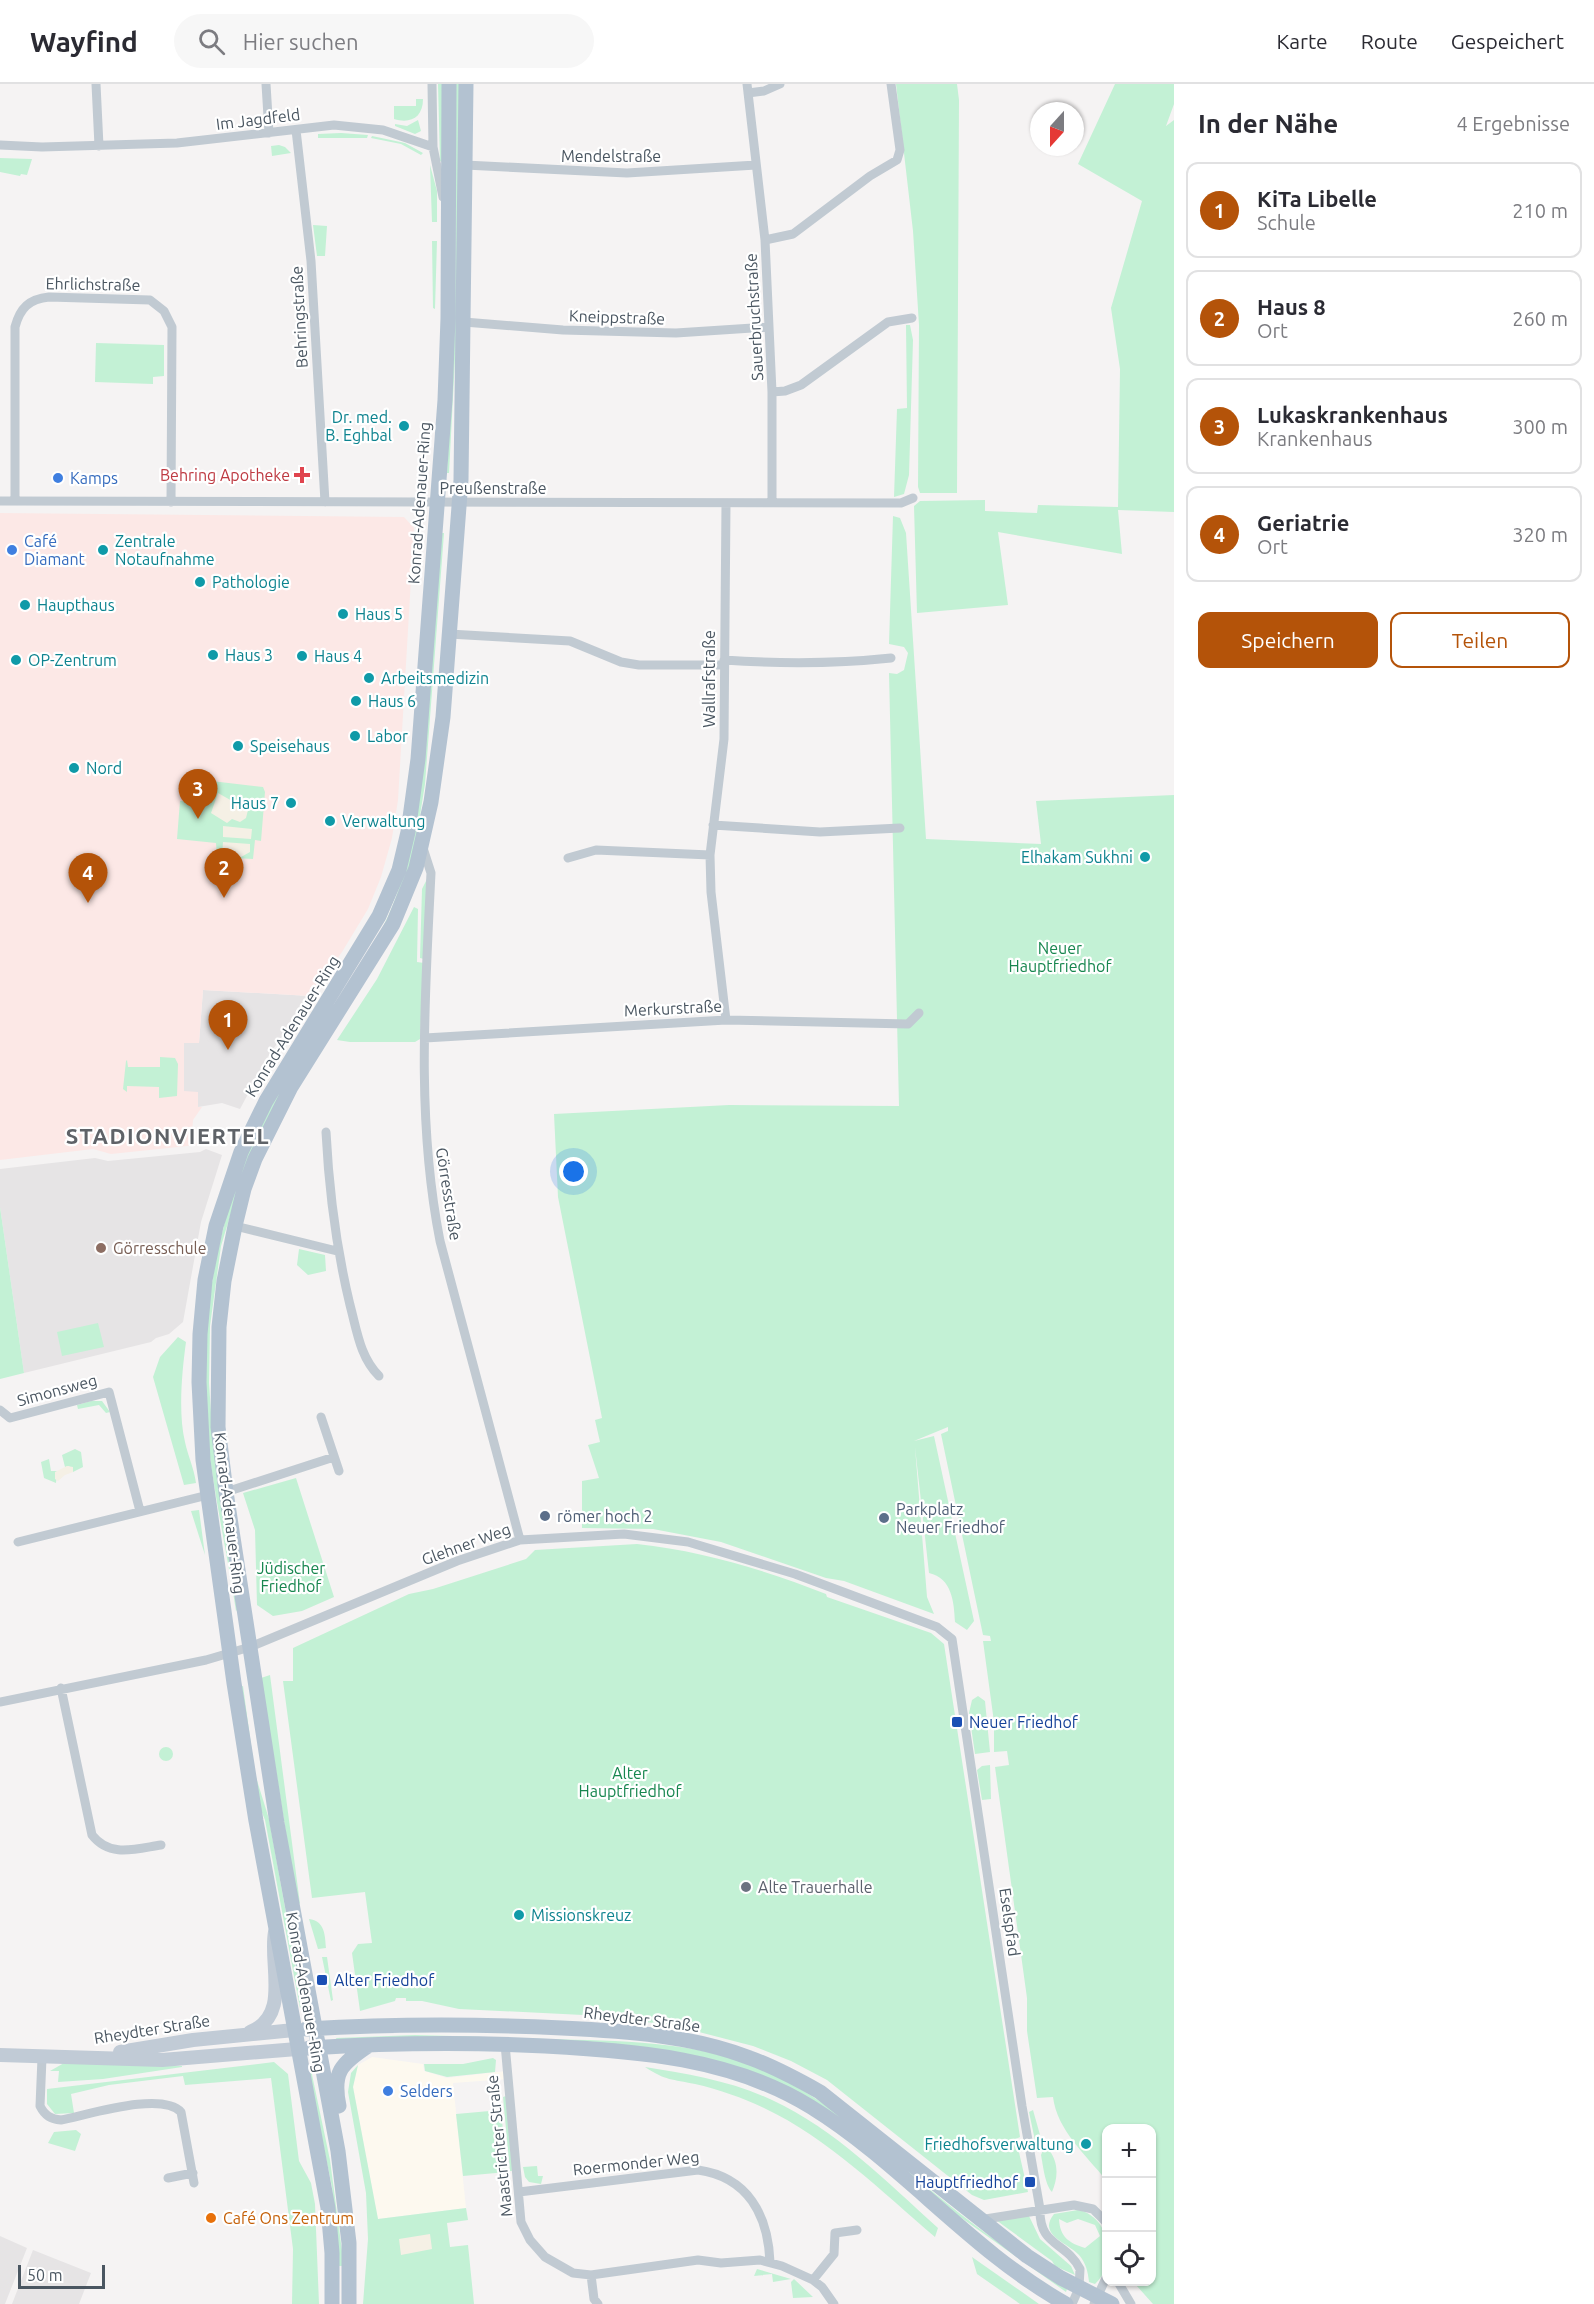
<!DOCTYPE html>
<html lang="de">
<head>
<meta charset="utf-8">
<style>
	body { margin:0; font-family:Ubuntu,sans-serif; background:#f7f7f7; color:#2b2b33 }
	.controls { position:absolute; right:18px; bottom:18px; display:grid; overflow:hidden; border-radius:12px; box-shadow:0 2px 4px #0004 }
	.controls button { width:54px; height:54px; display:grid; place-items:center; padding:0; border:0; border-bottom:2px solid #e1e1e2; background:#fff; color:#2b2b33; font:30px sans-serif }
	.compass { position:absolute; left:1030px; top:18px; width:54px; height:54px; border-radius:50%; background:#fff; box-shadow:0 2px 4px #0004; rotate:201deg }
	.scale { position:absolute; left:18px; bottom:15px; width:87px; box-sizing:border-box; padding-left:6px; border:3px solid #4a5661; border-top:0; font-size:16px; line-height:21px; white-space:nowrap; color:#4a5661; -webkit-text-stroke:4px #fff; paint-order:stroke }
	.you { position:absolute; left:574px; top:1088px; width:21px; height:21px; margin:-15px; border:4px solid #fff; border-radius:50%; background:#1a73e8; box-shadow:0 0 0 9px #1a73e833 }
	.badge { display:grid; place-items:center; width:39px; height:39px; border-radius:50%; background:#b45309; color:#fff; font-size:20px; font-weight:700 }
	.pin { position:absolute; translate:-50% -50px; filter:drop-shadow(0 2px 3px #0008) }
	.pin::after { content:''; position:absolute; top:32px; width:21px; height:18px; background:inherit; clip-path:polygon(0 0,100% 0,50% 100%) }
	.list { margin:0; padding:0; list-style:none }
	h2 { display:flex; justify-content:space-between; align-items:center; height:78px; margin:0; padding:0 24px; font-size:26px }
	h2 small { font-size:20px; font-weight:400; color:#7c7c81 }
	.list li { display:grid; grid-template-columns:39px 1fr auto; gap:18px; align-items:center; box-sizing:border-box; height:96px; margin:0 12px 12px; padding:0 12px; border:2px solid #e1e1e2; border-radius:12px }
	.list b { display:block; font-size:22px; white-space:nowrap }
	.list p { margin:0; font-size:20px; white-space:nowrap; color:#7c7c81 }
	.list em { font-size:20px; font-style:normal; color:#7c7c81 }
	.actions { display:flex; gap:12px; padding:18px 24px }
	.actions a { flex:1; padding:14px 0; border:2px solid #b45309; border-radius:12px; text-align:center; font-size:21px; color:#b45309 }
	.actions .main { background:#b45309; color:#fff }
	.icon { flex:none; width:33px; height:33px; fill:none; stroke:currentColor; stroke-width:2; stroke-linecap:round; stroke-linejoin:round }
	.map { position:relative; flex:none; width:1174px; height:2220px; overflow:hidden }
	header { display:flex; align-items:center; gap:36px; box-sizing:border-box; height:84px; padding:0 30px; background:#fff; border-bottom:2px solid #e1e1e2 }
	header strong { font-size:28px }
	nav { display:flex; gap:33px; margin-inline-start:auto; font-size:21px }
	.search { width:420px; height:54px; background:#f7f7f7; display:flex; align-items:center; gap:15px; box-sizing:border-box; padding:0 21px; border-radius:33px; color:#7c7c81; font-size:22px }
	main { display:flex }
	aside { flex:1; background:#fff }
	.map>svg:first-child { display:block }
</style>
</head>
<body>
<header>
<strong>Wayfind</strong>
<div class="search"><svg class="icon" aria-label="search" viewBox="0 0 24 24"><circle cx="10" cy="10" r="6"/><path d="M15 15l6 6"/></svg>Hier suchen</div>
<nav><a>Karte</a><a>Route</a><a>Gespeichert</a></nav>
</header>
<main>
<div class="map">
<svg width="1174" height="2220" viewBox="0 0 1174 2220">
	<rect width="100%" height="100%" fill="#f5f3f3"/>
	<path fill="#fdf9ef" d="M372,1973L423,1980L424,1987L447,1994L506,1987L507,1995L453,1999L466,2124L378,2135L353,2003L358,1981Z"/>
	<path fill="#e6e4e5" d="M203,906L310,912L267,974L240,1025L222,1019L198,1023L184,1008V959H199Z
		M206,1065L222,1071L201,1138L183,1238L169,1250L156,1254L151,1258L24,1289L0,1123V1085L95,1074L108,1077L200,1068Z
		M0,2152L27,2164L5,2220H0Z
		M33,2166L91,2189L79,2220H12Z"/>
	<path fill="#fce8e6" d="M0,429L404,433L414,444L398,716L392,754L381,793L368,825L342,868L310,912L203,906L199,959H184V1007L198,1008V1023H202L193,1036L192,1049L197,1061L111,1070L93,1065L0,1076Z"/>
	<path fill="#c3f1d5" fill-rule="evenodd" d="M438,0H443L442,78L440,77Z
		M456,0H460L457,237L449,389H447L455,237Z
		M896,0H957L959,16L957,409H920L918,403L919,241L913,147Z
		M1115,0H1174V20L1166,42L1174,36V428L1118,426L1122,470L998,448L1008,521L917,529L914,422L920,417L985,416V427L1037,429L1038,421L1118,423L1120,285L1111,224L1142,117L1078,80Z
		M416,15H423C423,34 410,40 394,35V22H416Z
		M418,36L421,47L415,50L395,42V40L407,42Z
		M341,49L368,51L367,54H318V50Z
		M372,52L405,59L423,69L421,71L401,60L371,54Z
		M279,61L285,63L291,69L272,72L271,62Z
		M0,74L32,75L27,91L21,90L20,92L0,88Z
		M430,81L437,107V138H432Z
		M313,141L327,142L325,172H317Z
		M432,157H437L435,225L433,224Z
		M906,241H910L913,256L909,391L904,410L894,413L897,325L907,324Z
		M96,259L164,261V292L153,293V300L95,298Z
		M893,432L900,434L906,449L926,755L1041,760L1036,717L1174,711V2220H1153L1136,2201L1138,2198L1152,2197V2044H1106V2096C1086,2071 1057,2046 1053,2013L1037,2014L1027,1947V1914L995,1683L1009,1681L1007,1667L994,1668V1638L983,1557H991L990,1552L983,1551L941,1350L948,1347V1343L914,1357L934,1352L974,1537L967,1546L955,1538C954,1518 952,1494 929,1489L915,1363L927,1513L934,1530L844,1497L826,1494L721,1458L653,1445L582,1444V1397L599,1394L588,1361L600,1358L595,1336L602,1334L558,1113L554,1030L729,1021L899,1022L889,589L897,590L904,586L908,569L904,563L889,560Z
		M442,449H444L425,700L414,769L389,838L241,1096L221,1162L210,1242L209,1299L212,1343L238,1525L236,1527C227,1467 213,1408 207,1347C196,1226 222,1103 283,998C321,934 376,875 399,804C408,778 409,726 413,697C422,614 432,532 442,449Z
		M186,694L263,703L265,708L261,757L255,756L253,775L217,773L216,759L177,755L180,717L202,718Z
		M427,795L424,875L420,874L422,805Z
		M414,823L418,825L417,878L424,879L420,955L415,958H350L337,956L377,895Z
		M160,973L175,974L178,980L177,1012L159,1014V1003L127,1002V1008L123,1005L126,977L127,976L128,983H160Z
		M0,1123L24,1289L0,1295Z
		M299,1165L325,1171L326,1187L308,1191L297,1181Z
		M98,1239L104,1263L62,1272L57,1248Z
		M178,1253L186,1258C182,1287 178,1329 185,1358C188,1372 194,1384 196,1399L184,1401L153,1293L160,1273Z
		M91,1317H102L110,1328L106,1329L99,1321L78,1325L77,1321Z
		M75,1365L81,1368L83,1383L73,1388L69,1382L65,1383L62,1371Z
		M49,1375L51,1387H57L56,1399L44,1394L41,1378Z
		M296,1394L334,1513L302,1527L273,1532L257,1521L255,1446L243,1409Z
		M199,1426L205,1471L191,1427Z
		M637,1460C702,1467 765,1486 826,1510L827,1513L931,1549L944,1560L1020,2053L1016,2055L1028,2108L984,2116L972,2111L827,1996L791,1977L753,1962L672,1941L583,1931L459,1925L422,1917H406V1914H396L395,1917L360,1927L352,1869L358,1860L372,1859L365,1808L312,1814L283,1597H293V1564L409,1510L433,1505L526,1475L535,1466Z
		M270,1591L300,1820L297,1817L261,1594Z
		M243,1602L255,1690L269,1735L303,1923L300,1924L265,1736L261,1726L239,1603Z
		M978,1612L985,1617L990,1668L975,1670L969,1629L972,1616Z
		M159 1670a7 7 0 1 1 14 0a7 7 0 1 1-14 0Z
		M990,1681L991,1715L982,1716L977,1686L982,1682Z
		M309,1835C325,1837 325,1851 326,1864L318,1865Z
		M322,1873H327L333,1916L331,1917Z
		M415,1951C459,1952 503,1954 547,1955C619,1957 693,1956 761,1985C829,2014 882,2066 938,2112C979,2146 1023,2176 1067,2205L1066,2208L939,2118L856,2050L707,1976L337,1957L336,1954Z
		M493,1974L496,1976L495,1988L447,1993L425,1987L424,1980H463Z
		M94,1978L182,1982V1983L103,1995L58,1998L59,1987H50L64,1979Z
		M274,1978L288,1990L299,2077L311,2099L315,2120L319,2220H292L293,2165L271,1994L185,2001L183,1992L109,2001L71,2010L74,2029L55,2030L47,2020V2005Z
		M358,1981L353,2003L378,2135L466,2124L468,2136L447,2139L450,2163L468,2161L474,2220H363L368,2155L366,2109L348,2008L351,1989Z
		M645,1983C688,1990 732,1997 772,2016C835,2045 887,2098 938,2144L935,2153C882,2108 828,2054 764,2024C743,2014 718,2005 695,2000C672,1995 666,1997 645,1983Z
		M311,1986L330,2076L344,2182H339L332,2103L308,1987Z
		M506,2012L513,2087H510L503,2013Z
		M501,2026L507,2088L463,2092L456,2030Z
		M1033,2026L1042,2058L1037,2066L1029,2028Z
		M76,2046L81,2050L75,2067L48,2059L54,2048Z
		M1043,2066H1049C1059,2079 1058,2094 1052,2108C1045,2101 1043,2081 1041,2071Z
		M537,2082L538,2092H543L541,2100L529,2098L525,2093L523,2083Z
		M1078,2126C1110,2132 1118,2179 1095,2200L1089,2198C1088,2188 1086,2179 1079,2171C1068,2159 1037,2151 1054,2130ZM1059,2135L1067,2139L1078,2135L1095,2141L1100,2152L1085,2164C1069,2159 1060,2153 1059,2135Z
		M1029,2132L1040,2155L1071,2182L1075,2191L1055,2182L1052,2177L996,2136Z
		M972,2173L1039,2220H1020L977,2190Z
		M757,2185L791,2195L773,2198L772,2190L754,2192Z
		M794,2195L813,2213L793,2214L791,2198Z"/>
	<path fill="#f5f0e5" d="M218,709L248,726L246,734L240,738L232,735L227,739L211,729Z
		M223,742L252,745L251,755L223,753Z
		M223,758L250,760V768L241,773L222,771Z
		M67,1382L73,1383V1388L65,1391L58,1397L55,1395V1388Z
		M430,2150L432,2165L401,2171L399,2155Z"/>
	<g fill="none" stroke-linecap="round" stroke-linejoin="round">
		<path stroke="#c1cad2" stroke-width="9" d="M96,0L99,62
			M266,0L269,49
			M432,0L433,63L443,113
			M747,0L765,156L772,308V418
			M748,9L764,7L780,0
			M296,46L311,177L325,418
			M0,61L42,63L177,59L334,41L383,46L433,63
			M465,81L627,89L756,81
			M765,156L793,150L870,92L897,76L900,66L891,0
			M464,238L563,246L676,249L769,243
			M772,308L785,307L801,301L888,238L912,234
			M0,417L901,419L913,414
			M15,417V243C20,224 29,215 49,213L150,216L164,227L172,243L171,418
			M726,419L724,655L710,771L711,808L726,936
			M449,550L570,557L621,578L639,581H724
			M724,576C781,580 834,580 891,574
			M713,741L820,748L900,744
			M422,761L431,789C425,912 416,1035 440,1157L520,1456
			M568,774L596,766L710,771
			M425,954L726,936L908,940L919,929
			M326,1048C329,1107 336,1163 350,1221C357,1247 360,1273 379,1292
			M235,1142L337,1167
			M0,1326L10,1334L109,1308L140,1427
			M321,1333L339,1387
			M226,1408L334,1373
			M18,1458L208,1411
			M61,1604L92,1751C110,1774 135,1765 161,1761
			M0,1618L206,1576L250,1563L457,1477L520,1456L624,1450L688,1458L795,1490L937,1543L952,1555L1022,2022L1040,2125C1039,2163 1066,2157 1080,2185L1079,2204L1072,2220
			M505,1960L521,2138L530,2156L545,2173L573,2189L591,2191L698,2176L721,2179L760,2176L782,2182L813,2196L822,2203L834,2220
			M42,1974L40,2022C45,2032 51,2035 61,2036C88,2031 161,2007 181,2028L194,2099
			M168,2094L193,2089
			M519,2108L698,2086C748,2093 768,2131 770,2178
			M979,2136L1074,2121L1093,2125L1106,2138
			M591,2191L594,2215L598,2220
			M813,2196L834,2170L835,2149L857,2146
			M1118,2198L1131,2220
			M1094,2220L1106,2194"/>
		<path stroke="#c1cbd6" stroke-width="14" d="M250,1948C291,1932 269,1881 275,1848
			M120,1968L193,1956L294,1946
			M0,1971L162,1976L297,1965"/>
		<path stroke="#b3c2d1" stroke-width="15" d="M306,1945C391,1940 477,1940 562,1944C624,1947 691,1951 750,1974C775,1983 797,1995 820,2008L1027,2172L1061,2194L1112,2220
			M309,1964C388,1959 466,1958 545,1962C637,1967 732,1974 811,2023C903,2080 971,2167 1066,2220
			M339,2022C332,1988 341,1980 368,1962
			M332,2220V2169L328,2124L256,1737L234,1599L203,1376L199,1298L200,1250L205,1196L216,1142L241,1068L266,1017L379,832L399,786L408,748L418,675L445,316L448,234L449,0
			M349,2220V2159L338,2067L277,1739L226,1408L218,1343L219,1243L224,1197L235,1142L244,1105L255,1075L291,1003L393,840L416,784L431,718L443,633L461,396L466,0"/>
	</g>
	<g fill="#0f9aa8" stroke="#fff" stroke-width="2">
		<circle cx="404" cy="342" r="6"/>
		<circle cx="103" cy="466" r="6"/>
		<circle cx="200" cy="498" r="6"/>
		<circle cx="25" cy="521" r="6"/>
		<circle cx="343" cy="530" r="6"/>
		<circle cx="213" cy="571" r="6"/>
		<circle cx="302" cy="572" r="6"/>
		<circle cx="16" cy="576" r="6"/>
		<circle cx="369" cy="594" r="6"/>
		<circle cx="356" cy="617" r="6"/>
		<circle cx="355" cy="652" r="6"/>
		<circle cx="238" cy="662" r="6"/>
		<circle cx="74" cy="684" r="6"/>
		<circle cx="291" cy="719" r="6"/>
		<circle cx="330" cy="737" r="6"/>
		<circle cx="1145" cy="773" r="6"/>
		<circle cx="519" cy="1831" r="6"/>
		<circle cx="1086" cy="2060" r="6"/>
	</g>
	<path fill="#e0444e" stroke="#fff" stroke-width="2" d="M299 382h6v6h6v6h-6v6h-6v-6h-6v-6h6z"/>
	<g fill="#3f7fe0" stroke="#fff" stroke-width="2">
		<circle cx="58" cy="394" r="6"/>
		<circle cx="12" cy="466" r="6"/>
		<circle cx="388" cy="2007" r="6"/>
	</g>
	<circle fill="#8d6e63" stroke="#fff" stroke-width="2" cx="101" cy="1164" r="6"/>
	<g fill="#5c6f8a" stroke="#fff" stroke-width="2">
		<circle cx="545" cy="1432" r="6"/>
		<circle cx="884" cy="1434" r="6"/>
	</g>
	<g fill="#1a4fb4" stroke="#fff" stroke-width="2">
		<rect x="951" y="1632" width="12" height="12" rx="3"/>
		<rect x="316" y="1890" width="12" height="12" rx="3"/>
		<rect x="1024" y="2092" width="12" height="12" rx="3"/>
	</g>
	<circle fill="#6b7280" stroke="#fff" stroke-width="2" cx="746" cy="1803" r="6"/>
	<circle fill="#e8710a" stroke="#fff" stroke-width="2" cx="211" cy="2134" r="6"/>
	<g text-anchor="middle" dominant-baseline="central" stroke-width="4.5" stroke-linejoin="round" paint-order="stroke">
		<g font-size="16" fill="#4a5661" stroke="#fff">
			<text transform="translate(258 35) rotate(-7)">Im Jagdfeld</text>
			<text x="611" y="72">Mendelstraße</text>
			<text transform="translate(93 200) rotate(1)">Ehrlichstraße</text>
			<text transform="translate(299 233) rotate(-93)">Behringstraße</text>
			<text transform="translate(617 233) rotate(2)">Kneippstraße</text>
			<text transform="translate(754 233) rotate(-93)">Sauerbruchstraße</text>
			<text x="493" y="404">Preußenstraße</text>
			<text transform="translate(419 419) rotate(-86)">Konrad-Adenauer-Ring</text>
			<text transform="translate(709 595) rotate(-90)">Wallrafstraße</text>
			<text transform="translate(673 924) rotate(-3)">Merkurstraße</text>
			<text transform="translate(292 942) rotate(-58)">Konrad-Adenauer-Ring</text>
			<text transform="translate(449 1110) rotate(81)">Görresstraße</text>
			<text transform="translate(57 1306) rotate(-15)">Simonsweg</text>
			<text transform="translate(230 1429) rotate(83)">Konrad-Adenauer-Ring</text>
			<text transform="translate(466 1460) rotate(-20)">Glehner Weg</text>
			<text transform="translate(1010 1838) rotate(82)">Eselspfad</text>
			<text transform="translate(306 1908) rotate(80)">Konrad-Adenauer-Ring</text>
			<text transform="translate(642 1935) rotate(7)">Rheydter Straße</text>
			<text transform="translate(152 1945) rotate(-9)">Rheydter Straße</text>
			<text transform="translate(499 2062) rotate(-96)">Maastrichter Straße</text>
			<text transform="translate(636 2079) rotate(-6)">Roermonder Weg</text>
		</g>
		<g font-size="16" fill="#0d838f" stroke="#fff" text-anchor="start">
			<text x="392" y="333" text-anchor="end">Dr. med.<tspan x="392" dy="18">B. Eghbal</tspan></text>
			<text x="115" y="457">Zentrale<tspan x="115" dy="18">Notaufnahme</tspan></text>
			<text x="212" y="498">Pathologie</text>
			<text x="37" y="521">Haupthaus</text>
			<text x="355" y="530">Haus 5</text>
			<text x="225" y="571">Haus 3</text>
			<text x="314" y="572">Haus 4</text>
			<text x="28" y="576">OP-Zentrum</text>
			<text x="381" y="594">Arbeitsmedizin</text>
			<text x="368" y="617">Haus 6</text>
			<text x="367" y="652">Labor</text>
			<text x="250" y="662">Speisehaus</text>
			<text x="86" y="684">Nord</text>
			<text x="279" y="719" text-anchor="end">Haus 7</text>
			<text x="342" y="737">Verwaltung</text>
			<text x="1133" y="773" text-anchor="end">Elhakam Sukhni</text>
			<text x="531" y="1831">Missionskreuz</text>
			<text x="1074" y="2060" text-anchor="end">Friedhofsverwaltung</text>
		</g>
		<g font-size="16" fill="#be3a42" stroke="#fff" text-anchor="end">
			<text x="290" y="391">Behring Apotheke</text>
		</g>
		<g font-size="16" fill="#366cbe" stroke="#fff" text-anchor="start">
			<text x="70" y="394">Kamps</text>
			<text x="24" y="457">Café<tspan x="24" dy="18">Diamant</tspan></text>
			<text x="400" y="2007">Selders</text>
		</g>
		<g font-size="16" fill="#17864f" stroke="#fff">
			<text x="1060" y="864">Neuer<tspan x="1060" dy="18">Hauptfriedhof</tspan></text>
			<text x="291" y="1484">Jüdischer<tspan x="291" dy="18">Friedhof</tspan></text>
			<text x="630" y="1689">Alter<tspan x="630" dy="18">Hauptfriedhof</tspan></text>
		</g>
		<g font-size="16" fill="#785e54" stroke="#fff" text-anchor="start">
			<text x="113" y="1164">Görresschule</text>
		</g>
		<g font-size="16" fill="#4e5e75" stroke="#fff" text-anchor="start">
			<text x="896" y="1425">Parkplatz<tspan x="896" dy="18">Neuer Friedhof</tspan></text>
			<text x="557" y="1432">römer hoch 2</text>
		</g>
		<g font-size="16" fill="#164399" stroke="#fff" text-anchor="start">
			<text x="969" y="1638">Neuer Friedhof</text>
			<text x="334" y="1896">Alter Friedhof</text>
			<text x="1018" y="2098" text-anchor="end">Hauptfriedhof</text>
		</g>
		<g font-size="16" fill="#5b616d" stroke="#fff" text-anchor="start">
			<text x="758" y="1803">Alte Trauerhalle</text>
		</g>
		<g font-size="16" fill="#c56008" stroke="#fff" text-anchor="start">
			<text x="223" y="2134">Café Ons Zentrum</text>
		</g>
		<g font-size="22" font-weight="bold" letter-spacing="1.5" fill="#5f6368" stroke="#fff">
			<text x="168" y="1051">STADIONVIERTEL</text>
		</g>
	</g>
</svg>
<div class="controls">
<button>+</button>
<button>−</button>
<button><svg class="icon" aria-label="locate" viewBox="0 0 24 24"><circle cx="12" cy="12" r="6"/><path d="M12 2v4M12 18v4M2 12h4M18 12h4"/></svg></button>
</div>
<svg class="compass" viewBox="-18 -18 36 36"><path d="M0-13l5 13h-10z" fill="#e53935"/><path d="M0 13l5-13h-10z" fill="#7c7c81"/></svg>
<div class="scale">50 m</div>
<div class="you"></div>
<div class="pin badge" style="left:228px;top:966px">1</div>
<div class="pin badge" style="left:224px;top:814px">2</div>
<div class="pin badge" style="left:198px;top:735px">3</div>
<div class="pin badge" style="left:88px;top:819px">4</div>
</div>
<aside>
<h2>In der Nähe<small>4 Ergebnisse</small></h2>
<ul class="list">
<li><span class="badge">1</span><div><b>KiTa Libelle</b><p>Schule</p></div><em>210 m</em></li>
<li><span class="badge">2</span><div><b>Haus 8</b><p>Ort</p></div><em>260 m</em></li>
<li><span class="badge">3</span><div><b>Lukaskrankenhaus</b><p>Krankenhaus</p></div><em>300 m</em></li>
<li><span class="badge">4</span><div><b>Geriatrie</b><p>Ort</p></div><em>320 m</em></li>
</ul>
<div class="actions"><a class="main">Speichern</a><a>Teilen</a></div>
</aside>
</main>
</body>
</html>
